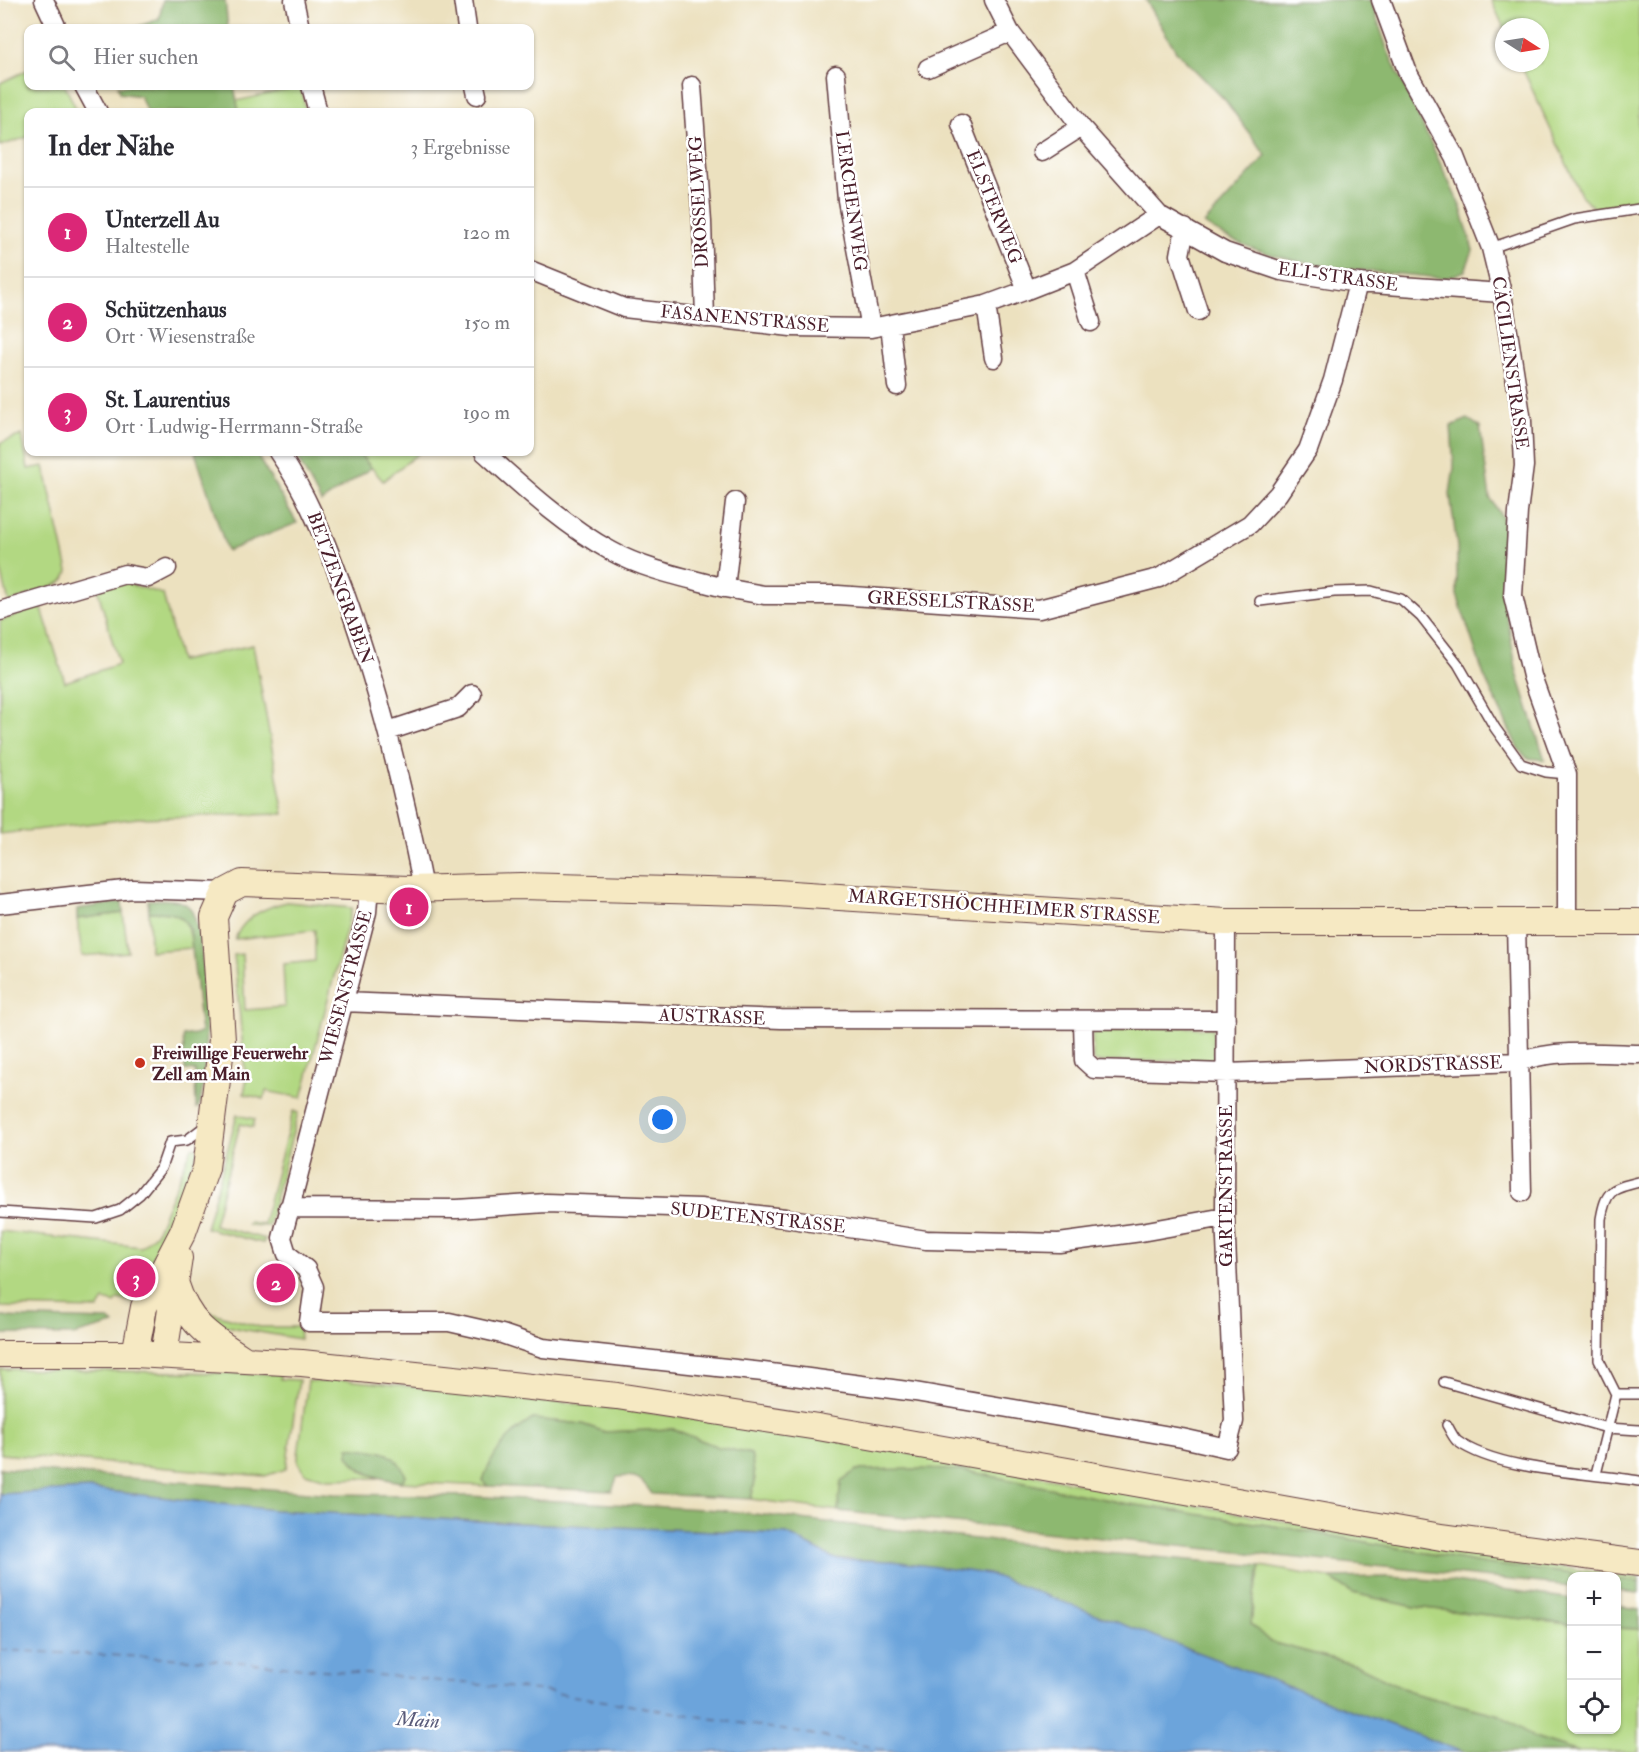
<!DOCTYPE html>
<html lang="de">
<head>
<meta charset="utf-8">
<style>
	body { margin:0; font-family:"IM FELL Double Pica",serif; background:#f7f7f7; color:#2b2b33 }
	.controls { position:absolute; right:18px; bottom:18px; display:grid; overflow:hidden; border-radius:12px; box-shadow:0 2px 4px #0004 }
	.controls button { width:54px; height:54px; display:grid; place-items:center; padding:0; border:0; border-bottom:2px solid #e1e1e2; background:#fff; color:#2b2b33; font:30px sans-serif }
	.compass { position:absolute; left:1495px; top:18px; width:54px; height:54px; border-radius:50%; background:#fff; box-shadow:0 2px 4px #0004; rotate:102deg }
	.you { position:absolute; left:663px; top:1120px; width:21px; height:21px; margin:-15px; border:4px solid #fff; border-radius:50%; background:#1a73e8; box-shadow:0 0 0 9px #1a73e833 }
	.badge { display:grid; place-items:center; width:39px; height:39px; border-radius:50%; background:#db2777; color:#fff; font-size:20px; font-weight:700 }
	.pin { position:absolute; translate:-50% -50%; border:3px solid #fff; box-shadow:0 2px 6px #0006 }
	.list { margin:0; padding:0; list-style:none }
	h2 { display:flex; justify-content:space-between; align-items:center; height:78px; margin:0; padding:0 24px; font-size:26px }
	h2 small { font-size:20px; font-weight:400; color:#7c7c81 }
	.list li { display:grid; grid-template-columns:39px 1fr auto; gap:18px; align-items:center; box-sizing:border-box; height:90px; padding:0 24px; border-top:2px solid #e1e1e2 }
	.list b { display:block; font-size:22px; white-space:nowrap }
	.list p { margin:0; font-size:20px; white-space:nowrap; color:#7c7c81 }
	.list em { font-size:20px; font-style:normal; color:#7c7c81 }
	.icon { flex:none; width:33px; height:33px; fill:none; stroke:currentColor; stroke-width:2; stroke-linecap:round; stroke-linejoin:round }
	.map { position:relative; flex:none; width:1639px; height:1752px; overflow:hidden }
	.search { position:absolute; background:#fff; box-shadow:0 2px 4px #0004; left:24px; top:24px; width:510px; height:66px; display:flex; align-items:center; gap:15px; box-sizing:border-box; padding:0 21px; border-radius:12px; color:#7c7c81; font-size:22px }
	.panel { position:absolute; background:#fff; box-shadow:0 2px 4px #0004; left:24px; top:108px; width:510px; height:348px; border-radius:12px }
	.map>svg:first-child { display:block }
</style>
</head>
<body>
<div class="map">
<svg width="1639" height="1752" viewBox="0 0 1639 1752">
	<rect width="100%" height="100%" fill="#fff"/>
	<filter id="ink" filterUnits="userSpaceOnUse"><feTurbulence type="fractalNoise" baseFrequency=".0167" numOctaves="2"/><feDisplacementMap in="SourceGraphic" scale="12" xChannelSelector="R" yChannelSelector="G"/><feConvolveMatrix kernelMatrix="1 2 1 2 8 2 1 2 1" color-interpolation-filters="sRGB"/></filter>
	<filter id="wash" filterUnits="userSpaceOnUse"><feTurbulence type="fractalNoise" baseFrequency=".008" numOctaves="4" result="noise"/><feDisplacementMap in="SourceGraphic" scale="24" xChannelSelector="R" yChannelSelector="G"/><feGaussianBlur stdDeviation="1.35" result="paint"/><feColorMatrix in="noise" values="0 0 0 0 0 0 0 0 0 0 0 0 0 0 0 0 0 1.4 0 .05"/><feComposite in="paint" operator="in"/></filter>
	<g filter="url(#wash)">
		<rect width="100%" height="100%" fill="#ece1bf"/>
		<path fill="#b2d882" stroke="#7e7c56" stroke-width="1.5" d="M1491,0H1639V204L1597,211L1581,195L1520,63H1540V27L1504,28Z
			M28,70V86H65L78,112H28V137L0,146V83Z
			M301,87L306,112H239L236,101Z
			M22,435L28,469L44,466L68,571L65,579L58,584L9,603L0,566V443Z
			M358,452H420L383,481Z
			M119,581L163,594L180,661L253,645L284,814L138,818L0,834V621L41,606L65,682L119,664L97,588Z
			M287,902L352,908L302,1098L266,1091L264,1099L244,1094L246,1082L234,955L242,954L245,1010L285,1007L283,964L315,961V930L235,939C243,917 265,907 287,902Z
			M149,912C180,912 189,915 192,948L150,951Z
			M123,913L128,952L82,956L77,919Z
			M1092,1024L1213,1028L1214,1058L1211,1060L1096,1062L1093,1060Z
			M293,1111L298,1113L268,1226L247,1225L249,1222L263,1224Z
			M237,1115L255,1119L253,1127L240,1124L214,1225L265,1239L263,1243L206,1228Z
			M192,1147L199,1149L134,1302L118,1299L115,1303L104,1300L98,1309L0,1307V1231L141,1247L156,1233Z
			M203,1310L260,1327H296L299,1328L300,1339L235,1328L210,1321L202,1314Z
			M0,1369L280,1374V1379L299,1380L286,1469L265,1476L0,1454Z
			M326,1378C487,1394 649,1409 810,1436C1086,1481 1361,1542 1639,1578V1582L1617,1580L1616,1576H1593L1486,1564L1300,1530L1123,1503L961,1470H857L841,1481L838,1511L751,1499L755,1481L751,1454L718,1447L673,1429L605,1432L582,1424L533,1419L483,1480L487,1486L401,1482L406,1476L388,1454L350,1447L361,1471L379,1478L327,1479L305,1473L298,1462V1455L308,1381L325,1382Z
			M1261,1566L1329,1578L1353,1593L1415,1607L1571,1624L1572,1730H1616L1617,1628L1639,1629V1752H1578L1534,1738L1500,1715L1416,1694L1356,1665L1270,1642L1251,1625L1254,1594Z"/>
		<path fill="#8db870" stroke="#6c6c4e" stroke-width="1.5" d="M163,0H225L228,28H134L159,19Z
			M1146,0H1371L1387,49L1461,208L1473,250L1465,271L1446,278L1430,277C1353,269 1270,268 1204,224L1266,156L1225,100L1176,51Z
			M118,86H234L239,112H147L140,96L120,93Z
			M1468,419L1480,427L1490,498L1504,520L1506,611L1517,673L1545,760L1527,758L1518,748L1484,676L1457,595V547L1450,494L1454,467L1451,426Z
			M195,452H255L297,523L227,551Z
			M294,452H358L371,468L321,502Z
			M148,900C160,900 178,897 188,906C209,926 210,1082 198,1108H196L195,1071L185,1070L183,1036L201,1033L190,930C181,911 168,912 149,912Z
			M122,902L123,913L77,919V909Z
			M0,1317L109,1320L114,1324L74,1335L0,1334Z
			M533,1419L582,1424L605,1432L673,1429L718,1447L751,1454L755,1481L751,1499L652,1494C641,1478 637,1474 617,1477L612,1491L487,1486L483,1480C493,1452 508,1434 533,1419Z
			M349,1447C376,1451 395,1448 406,1476L401,1482C379,1478 360,1475 348,1455Z
			M0,1468L334,1494L469,1496L720,1510L1081,1551L1261,1566L1254,1594L1251,1624L1270,1642L1356,1665L1416,1694L1500,1715L1534,1738L1578,1752H1463L1236,1668L892,1561L835,1559L787,1534L493,1522L274,1510L90,1489L0,1494Z
			M914,1469L961,1470L1123,1503L1300,1530L1486,1564L1594,1576H1572L1571,1586L838,1511L841,1481L857,1470Z
			M1387,1577L1448,1581L1571,1599V1624L1415,1607L1353,1593L1329,1578Z
			M1617,1580L1639,1582V1593L1617,1591Z
			M1617,1606L1639,1609V1629L1617,1628Z"/>
		<path fill="#6ca4db" stroke="#5b6283" stroke-width="1.5" d="M90,1489L274,1510L493,1522L787,1534L835,1559L892,1561L989,1574L1463,1752H0V1494Z"/>
		<g fill="none" stroke-linecap="round" stroke-linejoin="round">
			<path stroke="#595b7a" stroke-width="1.5" stroke-dasharray="8 6" stroke-linecap="butt" d="M0,1650L229,1661L537,1690L820,1736L893,1752"/>
		</g>
	</g>
	<g filter="url(#ink)">
		<g fill="none" stroke-linecap="round" stroke-linejoin="round">
			<g stroke="#623c41" stroke-width="12">
				<path id="lane" d="M1491,248L1574,219L1639,209
					M1260,601L1334,592L1371,591L1401,599L1421,617L1458,664L1495,728L1521,764L1546,772L1567,774
					M0,1212L96,1218L120,1210L140,1194L161,1168L170,1142L187,1140L200,1130L207,1131
					M1444,1382L1607,1428L1639,1430
					M1616,1394H1639
					M1447,1425C1450,1430 1453,1437 1457,1441C1498,1471 1589,1473 1639,1481
					M1596,1474L1616,1394L1599,1360L1601,1219C1606,1190 1611,1189 1639,1182"/>
			</g>
			<g stroke="#623c41" stroke-width="21">
				<path id="street" d="M44,0L57,28
					M294,0L300,28
					M463,0L467,28
					M994,0L1010,32L1081,127L1159,215L1225,252L1281,271L1358,283L1502,293
					M1381,0L1408,73L1455,157L1491,248L1502,293L1522,421L1524,466L1518,512L1513,596L1532,676L1567,774V921
					M928,68L1010,32
					M836,75L847,200L871,328
					M84,86L98,112
					M311,86L318,112
					M475,86L477,95
					M692,86L702,222L705,318
					M961,124L1027,290
					M1042,152L1081,127
					M1185,228L1180,255L1198,311
					M530,270L624,308L791,327L871,328L986,305L1027,290L1075,271L1159,215
					M1075,271L1091,322
					M986,305L994,358
					M890,325L897,386
					M278,452C307,493 325,540 343,588C378,686 403,786 423,888
					M484,452C522,486 565,526 611,551C645,570 687,578 725,588
					M735,502L725,588L764,595H838L1039,609L1159,578L1250,524L1278,494L1308,450L1333,380L1358,283
					M0,611L125,574L148,578L167,568
					M388,731L458,708L472,694
					M369,887L367,912L282,1238L287,1254L306,1269L314,1287L309,1322H449L502,1334L543,1348L763,1372L915,1392L1182,1438L1227,1448L1234,1421L1225,1217L1226,922
					M0,904L133,889L225,892
					M1516,923L1522,1192
					M342,1002L781,1019L1226,1020
					M1083,1021L1084,1060L1094,1069L1227,1073L1518,1062C1557,1049 1599,1053 1639,1054
					M288,1208L457,1209L546,1203L700,1208L785,1218L926,1240L1059,1243L1141,1232L1225,1217"/>
			</g>
			<g stroke="#623c41" stroke-width="28">
				<path id="secondary" d="M175,1282C188,1324 208,1336 244,1359
					M0,1354H135L302,1363L617,1396L818,1427L1441,1537L1639,1563
					M135,1354L144,1307L183,1232L206,1168L222,1040L214,917L225,892L242,883L409,889L521,886L777,893L1226,922H1639
					M164,1355L179,1258"/>
			</g>
			<use href="#lane" stroke="#fff" stroke-width="9"/>
			<use href="#street" stroke="#fff" stroke-width="18"/>
			<use href="#secondary" stroke="#f6e9c3" stroke-width="26"/>
		</g>
	</g>
	<circle fill="#c8321e" stroke="#fff" stroke-width="2" cx="140" cy="1063" r="6"/>
	<g text-anchor="middle" dominant-baseline="central" stroke-width="5" stroke-linejoin="round" paint-order="stroke">
		<g font-size="18" fill="#4a1f2b" stroke="#fff">
			<text transform="translate(851 201) rotate(82)">LERCHENWEG</text>
			<text transform="translate(699 202) rotate(-93)">DROSSELWEG</text>
			<text transform="translate(994 207) rotate(68)">ELSTERWEG</text>
			<text transform="translate(1338 277) rotate(8)">ELI-STRASSE</text>
			<text transform="translate(745 319) rotate(5)">FASANENSTRASSE</text>
			<text transform="translate(1510 363) rotate(82)">CÄCILIENSTRASSE</text>
			<text transform="translate(340 588) rotate(70)">BETZENGRABEN</text>
			<text transform="translate(951 602) rotate(3)">GRESSELSTRASSE</text>
			<text transform="translate(1004 907) rotate(4)">MARGETSHÖCHHEIMER STRASSE</text>
			<text transform="translate(346 987) rotate(-75)">WIESENSTRASSE</text>
			<text transform="translate(712 1017) rotate(2)">AUSTRASSE</text>
			<text transform="translate(1433 1065) rotate(-2)">NORDSTRASSE</text>
			<text transform="translate(1226 1186) rotate(-90)">GARTENSTRASSE</text>
			<text transform="translate(758 1218) rotate(6)">SUDETENSTRASSE</text>
		</g>
		<g font-size="18" font-weight="bold" fill="#4a1f2b" stroke="#fff" text-anchor="start">
			<text x="152" y="1053">Freiwillige Feuerwehr<tspan x="152" dy="21">Zell am Main</tspan></text>
		</g>
		<g font-size="20" font-style="italic" fill="#595b7a" stroke="#fff">
			<text transform="translate(418 1720) rotate(4)">Main</text>
		</g>
	</g>
</svg>
<div class="controls">
<button>+</button>
<button>−</button>
<button><svg class="icon" aria-label="locate" viewBox="0 0 24 24"><circle cx="12" cy="12" r="6"/><path d="M12 2v4M12 18v4M2 12h4M18 12h4"/></svg></button>
</div>
<svg class="compass" viewBox="-18 -18 36 36"><path d="M0-13l5 13h-10z" fill="#e53935"/><path d="M0 13l5-13h-10z" fill="#7c7c81"/></svg>
<div class="you"></div>
<div class="pin badge" style="left:409px;top:907px">1</div>
<div class="pin badge" style="left:276px;top:1283px">2</div>
<div class="pin badge" style="left:136px;top:1278px">3</div>
<div class="search"><svg class="icon" aria-label="search" viewBox="0 0 24 24"><circle cx="10" cy="10" r="6"/><path d="M15 15l6 6"/></svg>Hier suchen</div>
<section class="panel">
<h2>In der Nähe<small>3 Ergebnisse</small></h2>
<ul class="list">
<li><span class="badge">1</span><div><b>Unterzell Au</b><p>Haltestelle</p></div><em>120 m</em></li>
<li><span class="badge">2</span><div><b>Schützenhaus</b><p>Ort · Wiesenstraße</p></div><em>150 m</em></li>
<li><span class="badge">3</span><div><b>St. Laurentius</b><p>Ort · Ludwig-Herrmann-Straße</p></div><em>190 m</em></li>
</ul>
</section>
</div>
</body>
</html>
